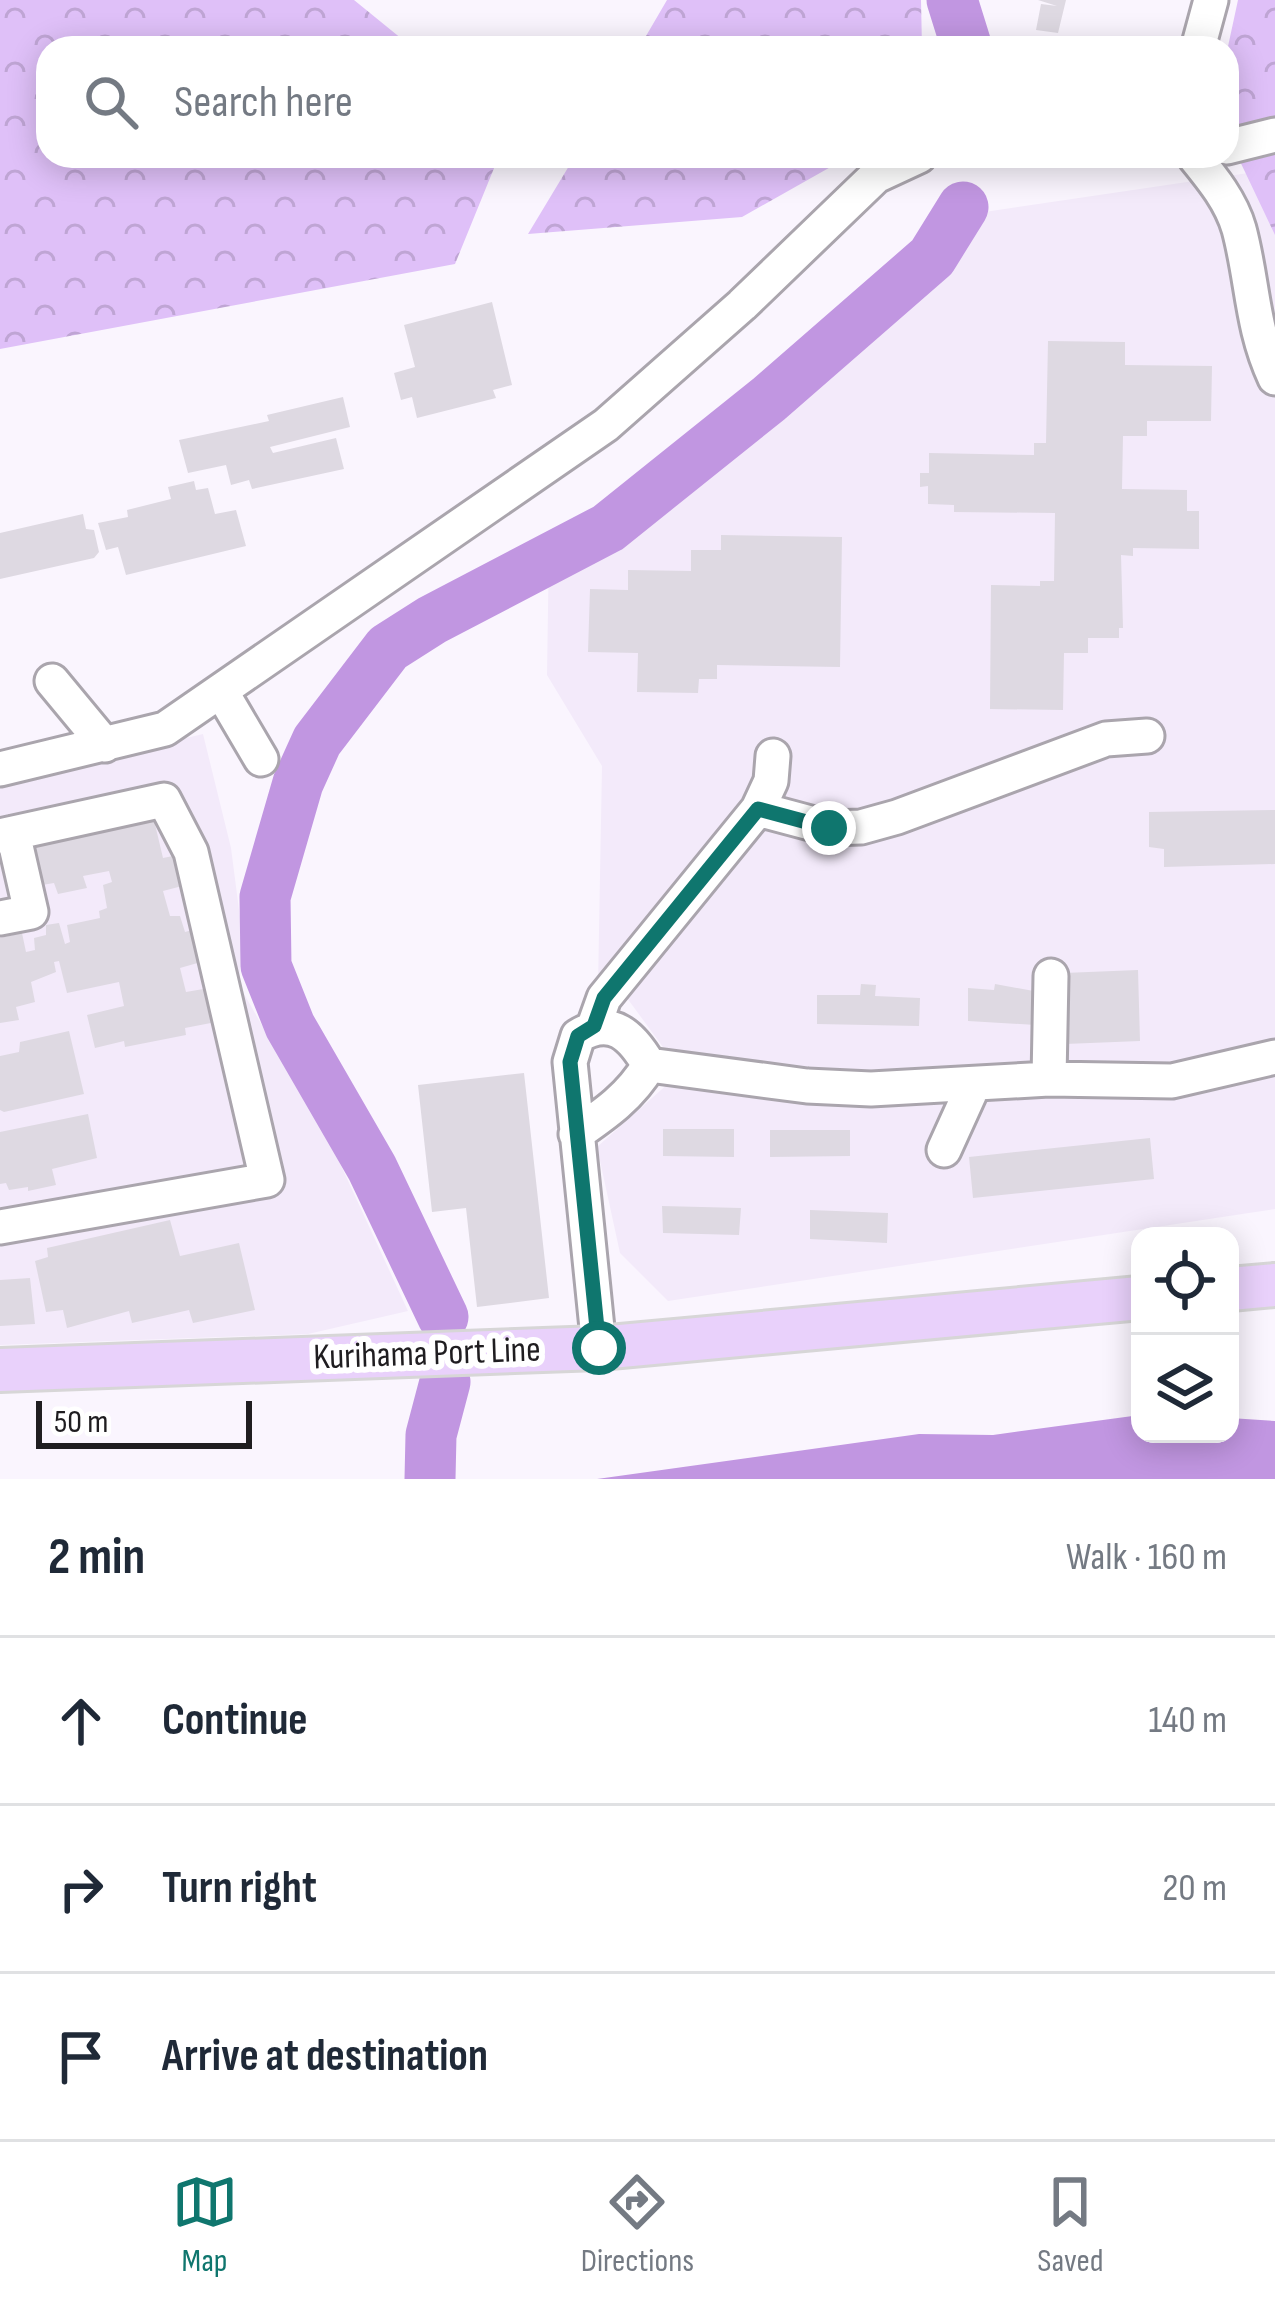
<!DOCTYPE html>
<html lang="en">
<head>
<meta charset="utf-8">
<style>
	body { margin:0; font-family:"Sofia Sans Condensed",sans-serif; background:#f6f6f7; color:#1f2937 }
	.controls { position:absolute; right:36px; bottom:36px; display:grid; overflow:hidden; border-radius:24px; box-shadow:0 6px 30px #0003 }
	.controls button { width:108px; height:108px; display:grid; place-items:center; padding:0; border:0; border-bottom:3px solid #e0e1e3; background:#fff; color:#1f2937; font:60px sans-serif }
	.scale { position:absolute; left:36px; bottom:30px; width:216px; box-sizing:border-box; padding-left:12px; border:6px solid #1f1d20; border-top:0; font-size:33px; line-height:42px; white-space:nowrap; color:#1f1d20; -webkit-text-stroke:9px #fff; paint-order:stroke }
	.stop { position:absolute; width:36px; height:36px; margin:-27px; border:9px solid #0f766e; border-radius:50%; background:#fff }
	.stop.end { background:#0f766e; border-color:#fff; box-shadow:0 3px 12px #0008 }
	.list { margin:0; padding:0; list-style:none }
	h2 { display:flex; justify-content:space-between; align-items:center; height:156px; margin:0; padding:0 48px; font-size:51px }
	h2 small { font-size:39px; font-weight:400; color:#747a83 }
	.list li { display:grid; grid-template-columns:78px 1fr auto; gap:36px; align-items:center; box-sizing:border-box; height:168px; padding:0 48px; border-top:3px solid #e0e1e3 }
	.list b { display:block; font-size:45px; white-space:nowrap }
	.list em { font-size:39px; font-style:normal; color:#747a83 }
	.icon { flex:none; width:66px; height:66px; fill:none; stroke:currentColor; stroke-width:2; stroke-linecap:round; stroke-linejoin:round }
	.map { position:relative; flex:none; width:1275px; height:1479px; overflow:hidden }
	.search { position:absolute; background:#fff; box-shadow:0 6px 30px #0003; left:36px; right:36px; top:36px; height:132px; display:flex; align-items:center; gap:30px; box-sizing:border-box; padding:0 42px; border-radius:36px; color:#747a83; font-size:45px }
	.sheet { height:660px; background:#fff }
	nav { display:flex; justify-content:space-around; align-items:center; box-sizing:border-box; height:168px; border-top:3px solid #e0e1e3; background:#fff; font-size:33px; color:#747a83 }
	nav a { display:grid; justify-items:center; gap:6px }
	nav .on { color:#0f766e }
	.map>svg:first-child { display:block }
</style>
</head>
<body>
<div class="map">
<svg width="1275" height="1479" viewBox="0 0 1275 1479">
	<defs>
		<pattern id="forest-crowns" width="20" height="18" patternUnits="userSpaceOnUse" patternTransform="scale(3)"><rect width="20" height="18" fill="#dfc0f8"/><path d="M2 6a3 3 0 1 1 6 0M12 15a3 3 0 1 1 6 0" fill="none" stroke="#bfa5d4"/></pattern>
	</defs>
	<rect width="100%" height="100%" fill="#faf5fe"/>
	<path fill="#f3eafa" d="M1275,169V1209L668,1301L620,1253L597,1147L670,1082L671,1058L627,998L598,987L602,766L547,675L549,543L971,214Z
		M203,734L231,848L242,933L239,985L338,1159L408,1311L308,1334L0,1345V783Z"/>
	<path fill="url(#forest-crowns)" d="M0,0H354L413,48H48V156H499L455,264L0,349Z
		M667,0H921L922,48H639Z
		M1238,0H1275V235L1227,134V51Z
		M575,156H850L742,217L528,234Z"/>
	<path fill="#c196e1" d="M1140,1415V1434H1230V1418L1275,1421V1479H597L919,1434L993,1435Z"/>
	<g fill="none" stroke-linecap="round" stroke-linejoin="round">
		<path stroke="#c196e1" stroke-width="51" d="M952,0L967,48
			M443,1317L372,1168L290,1026L266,966L265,897L298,783L317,741L388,648L432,620L608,528L769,399L932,257L963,207
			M430,1479L431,1435L445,1382"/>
	</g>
	<path fill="#ded9e2" d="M1038,0H1066L1058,33L1036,30L1041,4L1057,6Z
		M492,302L512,385L493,390L496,398L417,418L412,397L401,400L394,373L415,367L404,325Z
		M1048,341L1125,342V365L1212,366L1211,421H1147V436H1123L1122,489L1187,490V511H1199V549L1133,548V556L1121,555L1123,628H1119V638H1088V653H1064L1063,710L990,709L991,585L1040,586V581H1054L1055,513L954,512V505L928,504V486L920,487V473H929V453L1034,455V443H1046Z
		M343,397L350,427L270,447L273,453L336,438L344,469L252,489L249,480L231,485L226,465L188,473L179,440L269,421L267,415Z
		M194,481L196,490L208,488L215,514L236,510L246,546L126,575L118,547L106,550L98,523L128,517L127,510L171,499L168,487Z
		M83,514L86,529L94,530L99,552L94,558L0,579V533Z
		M721,535L842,537L840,667L717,665V679H699L698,693L637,692L638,653L588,652L590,589L628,590V570L691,571V550H721Z
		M1275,810V864L1164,867V849L1149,847V812Z
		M154,820L163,858L178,855L186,885L163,891L170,916H180L185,932L196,929L201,962L180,968L186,992L209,988L216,1022L185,1028L186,1035L125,1047L124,1041L95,1048L87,1015L124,1006L119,982L67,993L59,961L54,962L56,972L31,982L35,1002L16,1007L19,1020L0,1023V938L22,933L26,952L35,950L34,938L46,935V925L59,923L65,944L70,942L67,925L100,918L99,911L107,908L103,885L112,882L109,871L83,876L87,888L58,894L54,883L42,885L33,845Z
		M1138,970L1140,1041L1065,1044L1064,973Z
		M861,984L876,985L875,996L920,998L919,1026L817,1024V995H860Z
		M995,984L1039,992L1036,1025L968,1021V988L994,990Z
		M69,1031L84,1094L4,1112L0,1110V1056L19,1052L20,1042Z
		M524,1073L549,1298L477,1307L466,1208L432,1212L418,1085Z
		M88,1114L97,1158L52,1169L56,1185L28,1191V1187L9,1190L6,1183L0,1184V1132Z
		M663,1129H734V1157L663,1156Z
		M770,1130H850V1156L770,1157Z
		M1150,1138L1154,1179L973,1198L969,1157Z
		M662,1206L741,1208L739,1235L663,1233Z
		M810,1210L888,1213L887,1243L810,1239Z
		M170,1220L180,1256L239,1243L255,1310L193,1323L189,1310L132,1323L129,1311L67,1328L63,1310L46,1312L35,1261L48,1257L47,1248Z
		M30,1278L35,1324L0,1326V1280Z"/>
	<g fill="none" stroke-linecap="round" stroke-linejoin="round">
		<g stroke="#aaa5ad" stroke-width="39">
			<path id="minor" d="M1198,48L1211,0
				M1227,147L1275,135
				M1194,156C1212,178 1231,201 1239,229C1253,281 1251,326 1275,378
				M52,681L105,745
				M221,691L261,759
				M0,769L165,729L606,425L742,305L876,176L919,156
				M758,809L829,828L861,827L897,817L1106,739L1147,736
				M0,836L164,800L191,852L267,1180L0,1227
				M0,918L31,912L13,833
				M594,1026L604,998L758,809L771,781L773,756
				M649,1065L807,1086L871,1089L1049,1079L1172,1081L1275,1057
				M1049,1079L1051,976
				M576,1134C605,1114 631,1096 649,1065C632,1036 612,1015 578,1036L570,1062L599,1348
				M944,1150L974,1084"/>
		</g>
		<g stroke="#d7d6d7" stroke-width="48">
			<path id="major" d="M1230,1289L1275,1285
				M0,1370L599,1348L1140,1298"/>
		</g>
		<use href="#minor" stroke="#fff" stroke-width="33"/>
		<use href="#major" stroke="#e9d1fb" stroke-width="42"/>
	</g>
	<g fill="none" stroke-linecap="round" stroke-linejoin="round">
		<path stroke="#0f766e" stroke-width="15" d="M599,1348L570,1062L578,1036L594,1026L604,998L758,809L829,828"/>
	</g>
	<g text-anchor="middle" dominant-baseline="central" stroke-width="12" stroke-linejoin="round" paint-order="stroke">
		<g font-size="36" fill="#1f1d20" stroke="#fff">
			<text transform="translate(427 1354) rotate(-2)">Kurihama Port Line</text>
		</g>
	</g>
</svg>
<div class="controls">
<button><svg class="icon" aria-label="locate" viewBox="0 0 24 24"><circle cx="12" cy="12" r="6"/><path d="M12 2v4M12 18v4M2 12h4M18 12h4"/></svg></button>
<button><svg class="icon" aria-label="layers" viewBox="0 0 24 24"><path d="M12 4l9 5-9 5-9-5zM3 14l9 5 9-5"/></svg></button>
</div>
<div class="scale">50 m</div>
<div class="stop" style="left:599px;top:1348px"></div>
<div class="stop end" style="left:829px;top:828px"></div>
<div class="search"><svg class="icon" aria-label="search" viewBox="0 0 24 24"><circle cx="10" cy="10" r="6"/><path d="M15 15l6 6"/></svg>Search here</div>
</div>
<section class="sheet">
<h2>2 min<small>Walk · 160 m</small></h2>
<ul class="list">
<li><svg class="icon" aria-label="ahead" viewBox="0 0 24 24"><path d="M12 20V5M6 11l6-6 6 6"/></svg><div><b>Continue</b></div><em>140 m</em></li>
<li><svg class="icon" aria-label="right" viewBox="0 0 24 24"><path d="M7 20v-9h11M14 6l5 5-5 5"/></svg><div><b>Turn right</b></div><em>20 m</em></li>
<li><svg class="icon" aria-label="arrive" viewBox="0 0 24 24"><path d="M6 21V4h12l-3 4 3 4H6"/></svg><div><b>Arrive at destination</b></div></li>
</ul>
</section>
<nav>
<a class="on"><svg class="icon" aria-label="map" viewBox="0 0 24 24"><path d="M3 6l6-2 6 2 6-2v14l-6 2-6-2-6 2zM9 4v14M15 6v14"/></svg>Map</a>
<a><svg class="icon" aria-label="directions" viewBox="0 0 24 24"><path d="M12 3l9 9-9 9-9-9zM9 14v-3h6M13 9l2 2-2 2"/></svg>Directions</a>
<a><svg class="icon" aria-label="saved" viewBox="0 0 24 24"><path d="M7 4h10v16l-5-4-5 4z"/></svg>Saved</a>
</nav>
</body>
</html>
